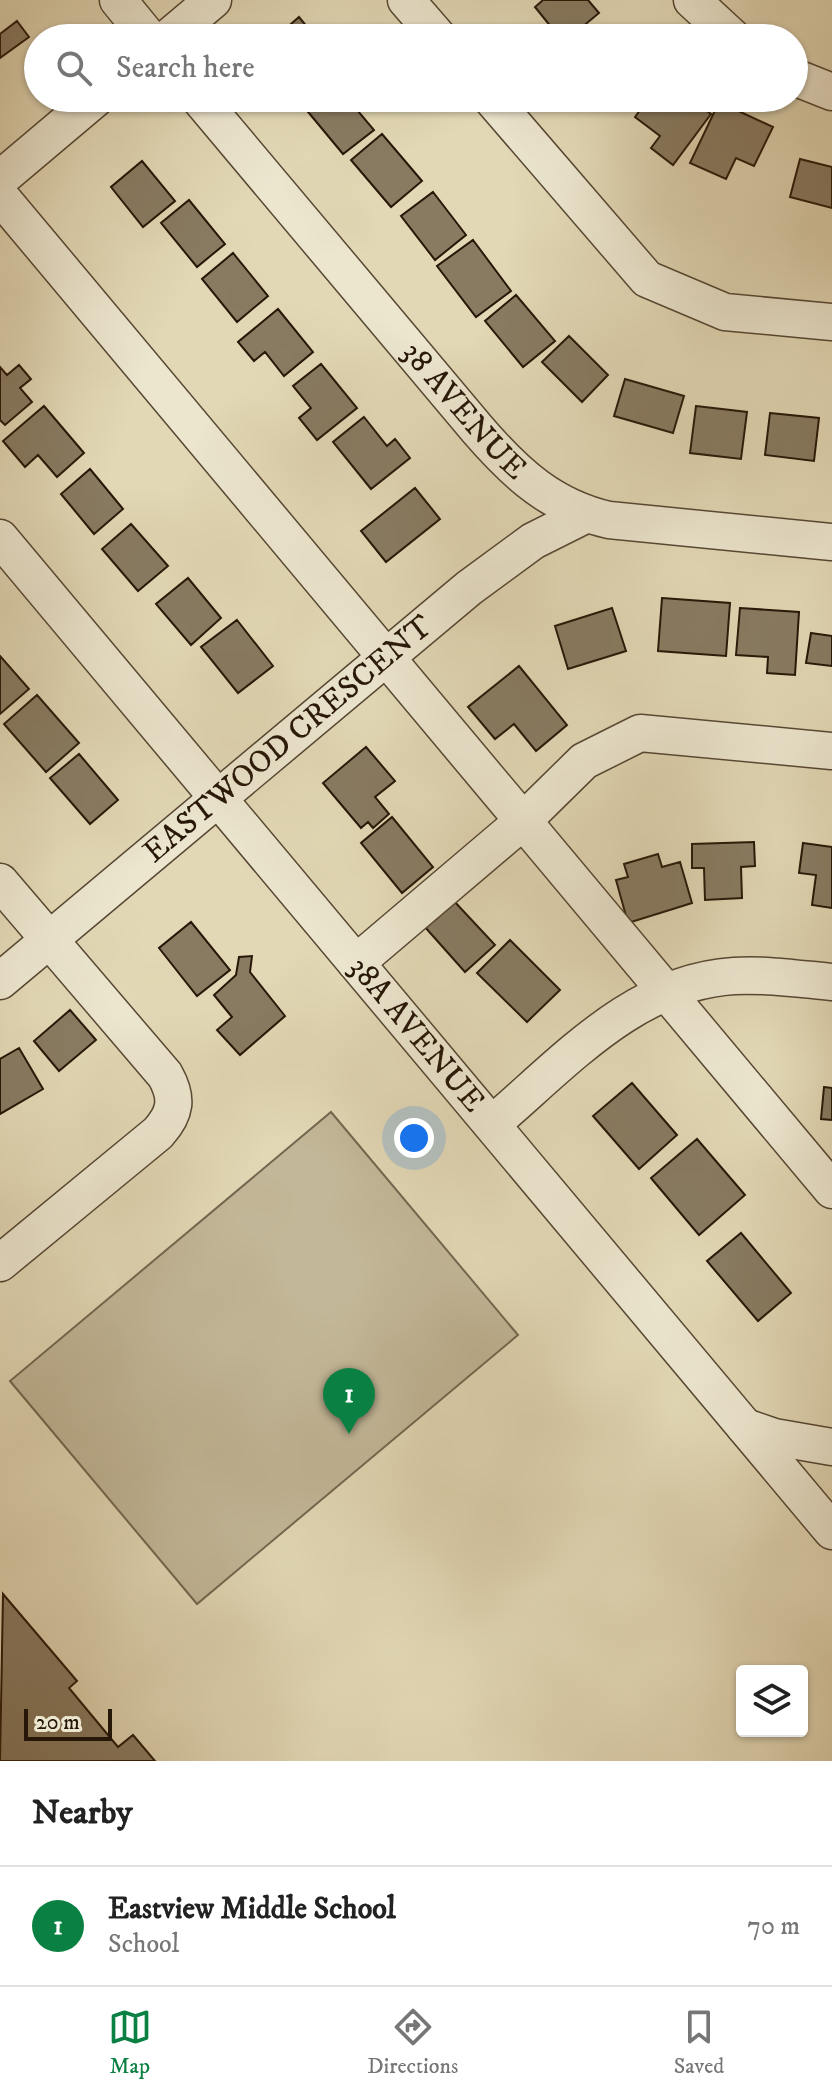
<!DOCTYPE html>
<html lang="en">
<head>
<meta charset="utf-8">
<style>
	body { margin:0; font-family:"IM FELL DW Pica",serif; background:#f6f6f6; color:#222 }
	.controls { position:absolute; right:24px; bottom:24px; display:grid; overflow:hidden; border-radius:8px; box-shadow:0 2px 6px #0004 }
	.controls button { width:72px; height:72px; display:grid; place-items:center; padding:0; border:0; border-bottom:2px solid #e0e0e0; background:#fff; color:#222; font:40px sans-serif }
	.scale { position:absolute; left:24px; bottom:20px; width:88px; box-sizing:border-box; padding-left:8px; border:4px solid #271708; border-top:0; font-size:22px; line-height:28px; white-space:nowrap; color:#271708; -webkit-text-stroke:6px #ece6cf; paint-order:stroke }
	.you { position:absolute; left:414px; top:1138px; width:28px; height:28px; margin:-20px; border:6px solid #fff; border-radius:50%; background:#1a73e8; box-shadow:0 0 0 12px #1a73e833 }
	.badge { display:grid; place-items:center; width:52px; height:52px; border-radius:50%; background:#0b8043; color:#fff; font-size:26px; font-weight:700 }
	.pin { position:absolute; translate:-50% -66px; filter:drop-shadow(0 2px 4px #0008) }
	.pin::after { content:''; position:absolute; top:42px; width:28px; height:24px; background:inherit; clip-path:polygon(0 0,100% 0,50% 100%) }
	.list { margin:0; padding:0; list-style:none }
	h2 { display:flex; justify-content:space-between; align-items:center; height:104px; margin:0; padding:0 32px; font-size:34px }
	h2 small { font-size:26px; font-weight:400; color:#767676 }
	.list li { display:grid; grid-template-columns:52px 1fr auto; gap:24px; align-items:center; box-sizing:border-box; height:120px; padding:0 32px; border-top:2px solid #e0e0e0 }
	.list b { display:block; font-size:30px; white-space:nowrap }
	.list p { margin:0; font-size:26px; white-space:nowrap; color:#767676 }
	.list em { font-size:26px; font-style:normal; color:#767676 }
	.icon { flex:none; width:44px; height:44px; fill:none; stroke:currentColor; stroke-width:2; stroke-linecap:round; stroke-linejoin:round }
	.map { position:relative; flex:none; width:832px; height:1761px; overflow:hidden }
	.search { position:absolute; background:#fff; box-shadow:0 2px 6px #0004; left:24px; right:24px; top:24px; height:88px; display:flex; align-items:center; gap:20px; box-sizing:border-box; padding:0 28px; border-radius:44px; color:#767676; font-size:30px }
	.sheet { height:224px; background:#fff }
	nav { display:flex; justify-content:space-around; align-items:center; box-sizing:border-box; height:112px; border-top:2px solid #e0e0e0; background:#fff; font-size:22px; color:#767676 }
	nav a { display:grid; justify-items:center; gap:4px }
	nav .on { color:#0b8043 }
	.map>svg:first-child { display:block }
</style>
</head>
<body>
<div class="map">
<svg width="832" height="1761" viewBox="0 0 832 1761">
	<rect width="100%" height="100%" fill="#e2d8b5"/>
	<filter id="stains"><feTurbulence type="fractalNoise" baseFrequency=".0025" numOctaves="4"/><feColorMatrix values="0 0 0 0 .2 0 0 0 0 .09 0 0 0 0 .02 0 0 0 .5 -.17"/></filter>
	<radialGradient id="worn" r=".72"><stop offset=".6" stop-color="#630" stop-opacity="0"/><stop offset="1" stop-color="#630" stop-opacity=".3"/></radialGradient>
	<path fill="#c2b798" stroke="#746750" stroke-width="2" d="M331,1112L518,1335L197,1604L10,1381Z"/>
	<path fill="#887b62" stroke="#271708" stroke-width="2" d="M543,0H588L599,13L569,38H560L535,7Z
		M299,17L316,38H275Z
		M17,21L29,37L0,58V34Z
		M615,29L622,38H605Z
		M314,98H347L374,130L343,154L304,107Z
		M649,98L673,101L689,98L711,114L673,165L651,148L660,136L635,117Z
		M719,102L773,127L754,166L736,158L726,179L690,163Z
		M382,134L422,181L391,207L351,160Z
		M800,159L832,167V208L790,197Z
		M142,161L175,201L143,227L111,187Z
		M433,192L466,235L435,260L401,216Z
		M189,200L225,244L197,267L161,223Z
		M473,240L511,291L476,317L437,266Z
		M233,253L268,296L237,322L202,279Z
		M516,295L555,341L523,367L485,321Z
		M278,309L313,352L284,376L265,352L254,361L238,342Z
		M569,336L608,375L582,402L542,362Z
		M321,364L357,408L317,440L299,418L311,408L293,386Z
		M19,365L31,379L20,388L32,402L5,425L0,420V367L7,375Z
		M625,379L684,396L673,433L614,416Z
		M44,406L84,453L57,477L38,455L25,467L3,441Z
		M696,406L747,412L741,459L690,453Z
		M770,413L819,418L814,461L765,455Z
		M364,417L387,446L395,439L410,458L371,489L333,442Z
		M90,469L123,509L94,534L61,494Z
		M415,488L440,519L386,562L361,531Z
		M131,524L168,566L138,591L102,549Z
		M188,578L221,618L191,645L156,604Z
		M662,598L730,603L726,656L658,651Z
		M612,608L626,651L568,669L555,626Z
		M740,608L799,612L795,675L767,673L768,657L736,655Z
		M237,620L273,666L238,693L201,647Z
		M811,633L832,636V666L806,663Z
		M0,656L29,689L0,714Z
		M519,666L567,725L536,751L514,724L495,739L468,707Z
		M37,695L79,743L46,772L4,724Z
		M366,747L395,781L375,797L389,814L373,828L368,822L361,828L323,783Z
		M79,754L118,800L90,824L50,778Z
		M392,817L433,867L402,893L361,843Z
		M754,842L755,866L741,867L742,898L705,900L704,868H692V844Z
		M803,843L832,847V908L812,905L816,875L799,873Z
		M658,854L662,867L680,862L692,903L628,923L616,880L628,877L624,864Z
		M453,900L495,945L465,972L424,926Z
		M191,922L230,970L197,996L159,948Z
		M510,940L560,990L527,1022L477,973Z
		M252,956L250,972L285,1016L240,1055L217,1030L232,1017L214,995L236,975L239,957Z
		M70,1010L96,1040L59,1071L34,1041Z
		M19,1048L43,1089L0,1114V1059Z
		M632,1083L677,1135L639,1169L593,1116Z
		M824,1087L832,1088V1120L821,1119Z
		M697,1139L745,1195L699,1235L651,1178Z
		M741,1233L791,1293L758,1321L707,1261Z
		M3,1594L77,1681L69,1688L118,1747L133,1735L155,1761H0Z"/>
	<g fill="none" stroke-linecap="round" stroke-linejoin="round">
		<g stroke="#564733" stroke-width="39">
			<g id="minor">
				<path d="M118,0L149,38"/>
				<path d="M406,0L439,38"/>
				<path d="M692,0L733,38"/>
				<path d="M168,38L213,0"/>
				<path d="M794,77L832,92"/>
				<path id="s1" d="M199,98L478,430C516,474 552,507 609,520L832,542"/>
				<path d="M491,98L647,279L725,312L832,322"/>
				<path d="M0,179L96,98"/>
				<path d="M0,196L832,1190"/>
				<path id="s2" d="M0,538L832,1531"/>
				<path d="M0,882L165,1075C178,1098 176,1113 158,1133L0,1263"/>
				<path d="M356,963L522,822L584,761L640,733L832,751"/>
				<path id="s3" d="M0,981L469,588L533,541L585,515"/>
				<path d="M492,1124C564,1063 634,982 734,976C766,974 800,979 832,982"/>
				<path d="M745,1427L774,1437L832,1447"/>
			</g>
		</g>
		<use href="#minor" stroke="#ece6cf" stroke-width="36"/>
	</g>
	<g text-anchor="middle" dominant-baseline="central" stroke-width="7" stroke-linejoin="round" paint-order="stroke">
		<g font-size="32" fill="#271708" stroke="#ece6cf">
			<text stroke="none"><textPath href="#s1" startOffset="410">38 AVENUE</textPath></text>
			<text stroke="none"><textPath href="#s3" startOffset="376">EASTWOOD CRESCENT</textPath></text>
			<text stroke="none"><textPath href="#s2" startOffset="648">38A AVENUE</textPath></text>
		</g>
	</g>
	<rect width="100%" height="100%" filter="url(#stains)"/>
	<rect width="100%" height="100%" fill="url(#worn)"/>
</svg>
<div class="controls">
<button><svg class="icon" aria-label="layers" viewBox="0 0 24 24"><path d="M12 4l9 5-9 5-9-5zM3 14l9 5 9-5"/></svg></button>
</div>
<div class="scale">20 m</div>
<div class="you"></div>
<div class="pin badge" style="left:349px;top:1434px">1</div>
<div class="search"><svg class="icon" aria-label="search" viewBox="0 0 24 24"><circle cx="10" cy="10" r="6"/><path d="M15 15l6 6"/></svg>Search here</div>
</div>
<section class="sheet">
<h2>Nearby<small></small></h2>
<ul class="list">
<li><span class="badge">1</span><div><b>Eastview Middle School</b><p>School</p></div><em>70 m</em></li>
</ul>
</section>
<nav>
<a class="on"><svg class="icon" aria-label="map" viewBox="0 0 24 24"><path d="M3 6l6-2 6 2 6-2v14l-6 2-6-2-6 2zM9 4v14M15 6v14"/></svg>Map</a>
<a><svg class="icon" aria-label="directions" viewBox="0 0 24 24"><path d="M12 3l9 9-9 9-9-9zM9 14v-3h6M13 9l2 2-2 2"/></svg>Directions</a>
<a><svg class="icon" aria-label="saved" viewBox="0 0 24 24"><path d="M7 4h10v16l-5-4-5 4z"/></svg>Saved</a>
</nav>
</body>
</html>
